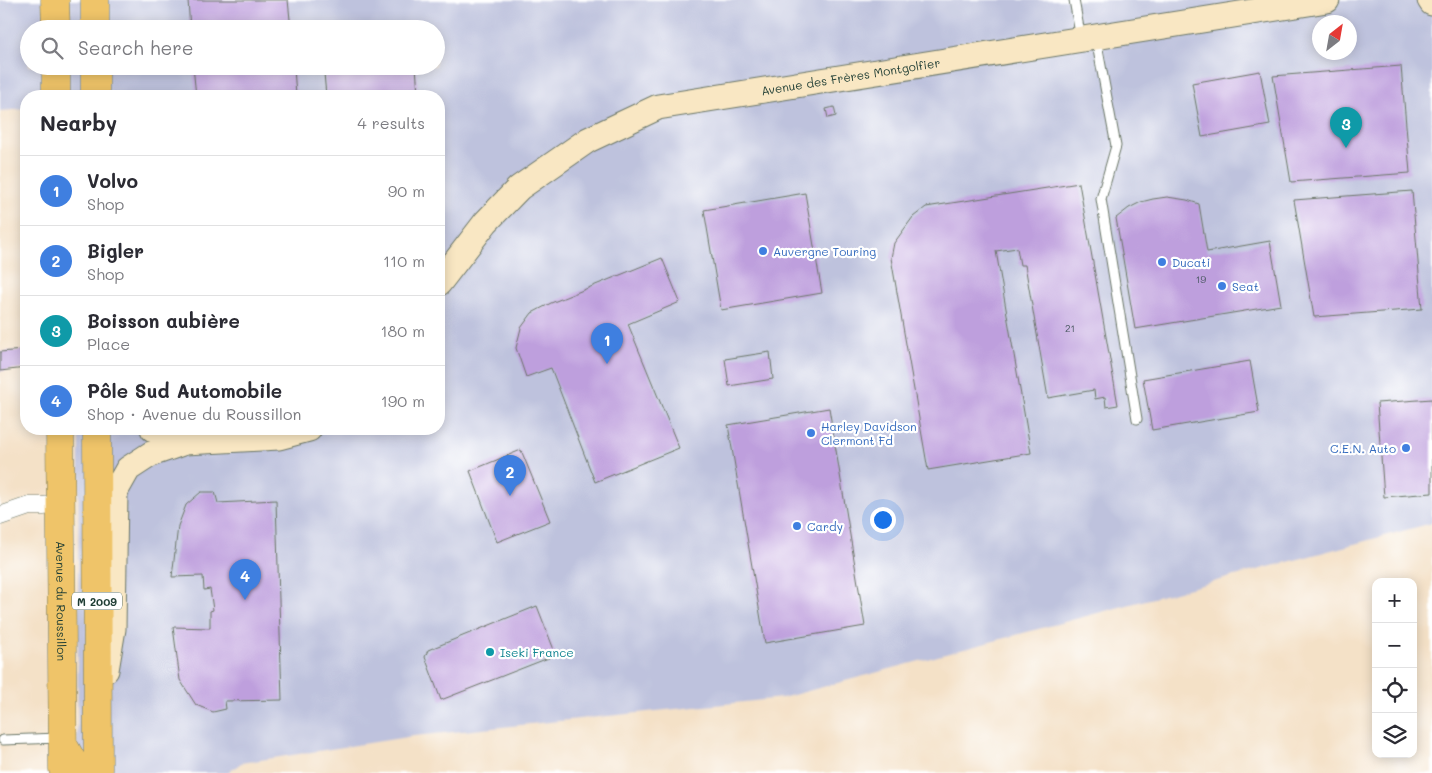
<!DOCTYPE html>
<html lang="en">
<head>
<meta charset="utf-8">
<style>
	body { margin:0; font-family:Mali,sans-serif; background:#f7f7f7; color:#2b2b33 }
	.controls { position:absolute; right:15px; bottom:15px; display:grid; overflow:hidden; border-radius:10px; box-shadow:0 2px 12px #0003 }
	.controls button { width:45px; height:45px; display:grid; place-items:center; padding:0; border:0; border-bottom:1px solid #e1e1e2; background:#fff; color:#2b2b33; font:25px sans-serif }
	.compass { position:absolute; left:1312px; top:15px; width:45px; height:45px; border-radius:50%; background:#fff; box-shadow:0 2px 12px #0003; rotate:31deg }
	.you { position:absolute; left:882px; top:519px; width:18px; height:18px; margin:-12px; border:4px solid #fff; border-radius:50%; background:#1a73e8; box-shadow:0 0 0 8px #1a73e833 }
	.badge { display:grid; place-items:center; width:32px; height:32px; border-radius:50%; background:#db2777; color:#fff; font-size:16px; font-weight:700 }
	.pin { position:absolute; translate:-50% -41px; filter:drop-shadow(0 1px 2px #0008) }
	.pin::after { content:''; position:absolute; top:26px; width:18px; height:15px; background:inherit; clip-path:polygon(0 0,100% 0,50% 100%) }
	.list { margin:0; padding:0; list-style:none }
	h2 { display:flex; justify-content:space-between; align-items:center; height:65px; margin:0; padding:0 20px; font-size:21px }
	h2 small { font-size:16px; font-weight:400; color:#7c7c81 }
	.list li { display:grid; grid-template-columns:32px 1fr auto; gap:15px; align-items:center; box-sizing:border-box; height:70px; padding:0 20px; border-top:1px solid #e1e1e2 }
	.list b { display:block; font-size:19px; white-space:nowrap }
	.list p { margin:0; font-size:16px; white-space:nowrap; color:#7c7c81 }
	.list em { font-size:16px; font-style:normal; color:#7c7c81 }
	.icon { flex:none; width:28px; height:28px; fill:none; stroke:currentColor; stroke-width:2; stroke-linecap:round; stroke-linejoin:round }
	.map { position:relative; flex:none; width:1432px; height:773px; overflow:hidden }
	.search { position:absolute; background:#fff; box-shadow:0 2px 12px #0003; left:20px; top:20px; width:425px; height:55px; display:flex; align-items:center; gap:12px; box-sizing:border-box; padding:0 18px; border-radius:28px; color:#7c7c81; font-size:19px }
	.panel { position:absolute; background:#fff; box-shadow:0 2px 12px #0003; left:20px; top:90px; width:425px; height:345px; border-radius:20px }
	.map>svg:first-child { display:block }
</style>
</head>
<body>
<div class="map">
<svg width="1432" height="773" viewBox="0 0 1432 773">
	<rect width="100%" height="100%" fill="#fff"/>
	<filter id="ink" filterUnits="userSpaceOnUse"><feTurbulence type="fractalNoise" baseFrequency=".02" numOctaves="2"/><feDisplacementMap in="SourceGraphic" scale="10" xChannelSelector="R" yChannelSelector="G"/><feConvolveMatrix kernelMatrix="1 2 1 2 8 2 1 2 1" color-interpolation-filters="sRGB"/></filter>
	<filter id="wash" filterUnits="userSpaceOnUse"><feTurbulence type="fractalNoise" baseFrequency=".0096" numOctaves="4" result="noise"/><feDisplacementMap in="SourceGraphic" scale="20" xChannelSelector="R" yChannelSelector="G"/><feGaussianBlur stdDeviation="1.12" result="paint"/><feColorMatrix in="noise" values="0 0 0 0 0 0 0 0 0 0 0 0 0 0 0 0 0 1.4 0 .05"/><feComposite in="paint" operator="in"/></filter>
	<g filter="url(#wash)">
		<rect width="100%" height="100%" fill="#f4e1c7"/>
		<path fill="#bec2dd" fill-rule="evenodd" d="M0,0H1432V523L782,698L414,736L241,763L228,773H77L79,429H439V96H26V109L0,111ZM1320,22H1350V52H1320ZM29,29H436V66H29Z"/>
		<g id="blocks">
			<path fill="#be9fdd" d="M188,0H288L291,29H190Z
				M193,66H301V68H294L296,96H196Z
				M341,66H416L418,94L386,96H326L324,73L341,71Z
				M1401,66L1410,173L1291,182L1273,76Z
				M1260,71L1270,125L1202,137L1192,83Z
				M834,107L836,116L828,118L826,109Z
				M1079,183L1118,405L1106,407L1105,397L1095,399L1094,390L1048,398L1025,265H1020L1017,248L996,251L1031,453L928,470L891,258L894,243L913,217L926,207Z
				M1412,191L1422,309L1314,317L1294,200Z
				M805,193L822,293L721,310L704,210Z
				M1167,197L1187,200L1199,204L1207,252L1270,241L1281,305L1135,329L1116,218L1129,208L1141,202L1153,199Z
				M662,258L680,302L628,324L679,448L595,482L551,368L526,377L516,348L521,328L532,313L551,303Z
				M23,350L26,368L0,371V352Z
				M770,352L773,379L729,386L725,359Z
				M1250,361L1259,412L1152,430L1143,379Z
				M1432,399V493L1384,497L1377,403Z
				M829,408L865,626L765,643L728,425Z
				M521,450L550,521L497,542L470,471Z
				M201,492H215L218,503L276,500L282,700L225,701L226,709L213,712L196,705L180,680L173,627L210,628V611L213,610L210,589L204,590L203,576L172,577L178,526L186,505Z
				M537,606L556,655L441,700L425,657L428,650Z"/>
		</g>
	</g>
	<g filter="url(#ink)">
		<use href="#blocks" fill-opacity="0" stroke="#6a7667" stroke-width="1"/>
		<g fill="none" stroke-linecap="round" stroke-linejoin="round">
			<g stroke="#6a7667" stroke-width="11">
				<path id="lane" d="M1074,0L1081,39
					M1096,39L1116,146L1101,199L1137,419
					M3,740L60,738"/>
			</g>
			<g stroke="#6a7667" stroke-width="19">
				<path id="street" d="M0,516L29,506H43L60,504"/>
			</g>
			<g stroke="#6a7667" stroke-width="27">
				<g id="secondary">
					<path d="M1430,0L1432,3"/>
					<path id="s1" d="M439,283L486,222L519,188L588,140L658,107L1327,0"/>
					<path d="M153,429L185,442"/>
					<path d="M106,670L113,629L115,492L128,469L151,454L185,442L279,437L309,429"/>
				</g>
			</g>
			<g stroke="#6a7667" stroke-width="29">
				<g id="primary">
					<path d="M55,0L56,29"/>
					<path d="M95,0V29"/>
					<path d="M56,66V96"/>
					<path d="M95,66V96"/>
					<path id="s2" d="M60,429L63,769"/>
					<path d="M97,429L98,773"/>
				</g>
			</g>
			<g stroke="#6a7667" stroke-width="29">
				<path id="highway" d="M64,746L73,762V773"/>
			</g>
			<use href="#lane" stroke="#fff" stroke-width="9"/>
			<use href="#street" stroke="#fff" stroke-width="18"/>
			<use href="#secondary" stroke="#f9e7c3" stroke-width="25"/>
			<use href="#primary" stroke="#efc469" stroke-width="28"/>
			<use href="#highway" stroke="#efc469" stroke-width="28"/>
		</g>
	</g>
	<g fill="#3f7fe0" stroke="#fff" stroke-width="2">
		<circle cx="763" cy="251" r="5"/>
		<circle cx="1162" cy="262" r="5"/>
		<circle cx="1222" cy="286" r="5"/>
		<circle cx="811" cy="433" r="5"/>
		<circle cx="1406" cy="448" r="5"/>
		<circle cx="797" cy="526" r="5"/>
	</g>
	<circle fill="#0f9aa8" stroke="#fff" stroke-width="2" cx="490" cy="652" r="5"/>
	<g text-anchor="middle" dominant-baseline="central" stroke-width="4.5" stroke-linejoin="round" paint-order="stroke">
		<g font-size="10" fill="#47565e">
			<text x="1201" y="279">19</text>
			<text x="1070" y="328">21</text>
		</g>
		<rect fill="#fff" stroke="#627771" stroke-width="1" x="72" y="592.5" width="50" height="17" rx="4"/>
		<g font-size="11" font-weight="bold" fill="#1f3d34">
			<text x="97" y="601">M 2009</text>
		</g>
		<g font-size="12" fill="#1f3d34" stroke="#fff">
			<text stroke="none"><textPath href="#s1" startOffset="481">Avenue des Frères Montgolfier</textPath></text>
			<text stroke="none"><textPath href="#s2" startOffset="172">Avenue du Roussillon</textPath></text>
		</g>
		<g font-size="12" fill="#366cbe" stroke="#fff" text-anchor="start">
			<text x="773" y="251">Auvergne Touring</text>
			<text x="1172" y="262">Ducati</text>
			<text x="1232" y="286">Seat</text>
			<text x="821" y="426">Harley Davidson<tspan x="821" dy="14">Clermont Fd</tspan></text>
			<text x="1396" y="448" text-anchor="end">C.E.N. Auto</text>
			<text x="807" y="526">Cardy</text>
		</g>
		<g font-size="12" fill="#0d838f" stroke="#fff" text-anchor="start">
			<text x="500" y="652">Iseki France</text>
		</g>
	</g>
</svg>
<div class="controls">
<button>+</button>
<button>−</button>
<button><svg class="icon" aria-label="locate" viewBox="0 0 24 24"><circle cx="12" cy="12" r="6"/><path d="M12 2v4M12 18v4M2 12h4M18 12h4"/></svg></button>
<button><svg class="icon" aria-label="layers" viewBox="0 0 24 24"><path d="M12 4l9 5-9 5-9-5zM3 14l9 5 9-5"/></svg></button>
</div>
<svg class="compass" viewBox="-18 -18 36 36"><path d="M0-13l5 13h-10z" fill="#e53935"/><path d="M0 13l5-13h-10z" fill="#7c7c81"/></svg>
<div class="you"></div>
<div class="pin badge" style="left:607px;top:364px;background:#3f7fe0">1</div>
<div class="pin badge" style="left:510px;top:496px;background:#3f7fe0">2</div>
<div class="pin badge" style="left:1346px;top:148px;background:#0f9aa8">3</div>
<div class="pin badge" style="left:245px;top:600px;background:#3f7fe0">4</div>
<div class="search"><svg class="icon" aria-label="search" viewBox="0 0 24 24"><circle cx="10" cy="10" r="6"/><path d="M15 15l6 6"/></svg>Search here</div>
<section class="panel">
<h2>Nearby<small>4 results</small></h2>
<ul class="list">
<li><span class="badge" style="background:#3f7fe0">1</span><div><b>Volvo</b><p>Shop</p></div><em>90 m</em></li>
<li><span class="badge" style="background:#3f7fe0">2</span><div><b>Bigler</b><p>Shop</p></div><em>110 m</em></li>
<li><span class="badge" style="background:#0f9aa8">3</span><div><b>Boisson aubière</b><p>Place</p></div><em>180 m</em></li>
<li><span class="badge" style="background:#3f7fe0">4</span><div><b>Pôle Sud Automobile</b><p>Shop · Avenue du Roussillon</p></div><em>190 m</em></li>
</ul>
</section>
</div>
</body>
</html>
